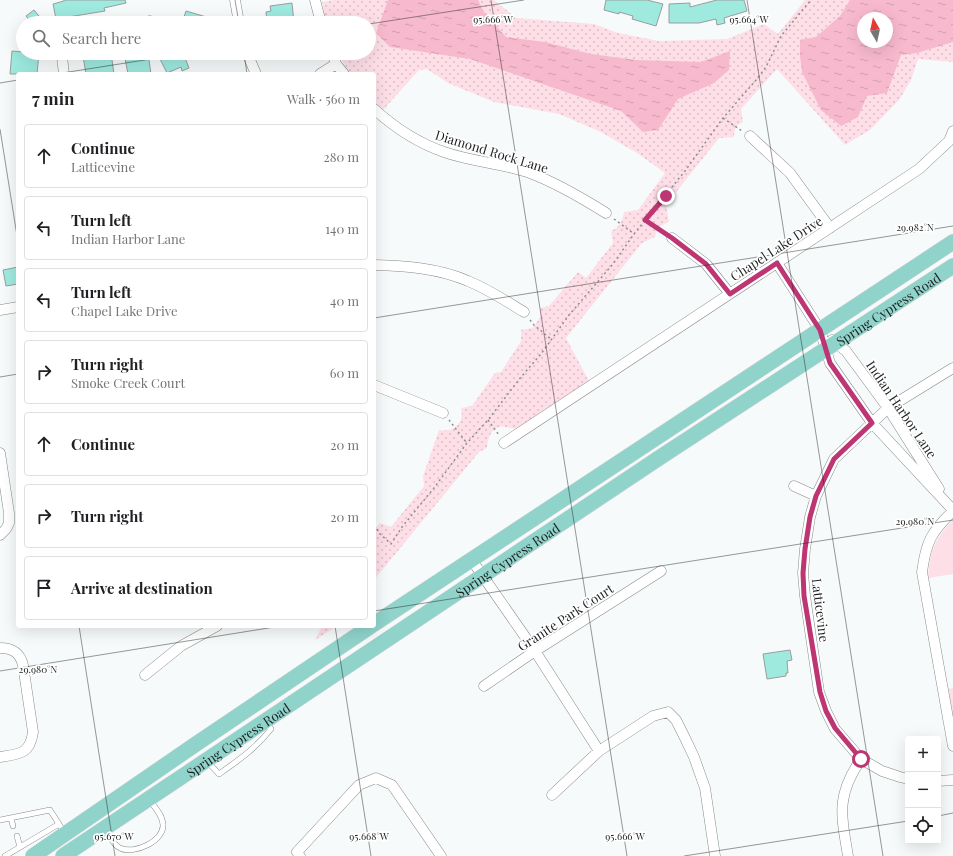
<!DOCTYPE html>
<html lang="en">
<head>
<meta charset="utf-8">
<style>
	body { margin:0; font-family:"Playfair Display",serif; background:#f6f6f6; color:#202124 }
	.controls { position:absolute; right:12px; bottom:12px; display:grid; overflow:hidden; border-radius:4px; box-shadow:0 4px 16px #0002 }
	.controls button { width:36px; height:36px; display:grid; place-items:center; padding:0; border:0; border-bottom:1px solid #e0e0e0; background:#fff; color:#202124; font:20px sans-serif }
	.compass { position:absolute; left:857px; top:12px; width:36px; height:36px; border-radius:50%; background:#fff; box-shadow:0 4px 16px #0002; rotate:351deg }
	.stop { position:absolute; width:12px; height:12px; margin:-9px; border:3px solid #bd3572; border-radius:50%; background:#fff }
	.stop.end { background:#bd3572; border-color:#fff; box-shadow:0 1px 4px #0008 }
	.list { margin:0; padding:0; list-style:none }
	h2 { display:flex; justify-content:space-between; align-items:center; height:52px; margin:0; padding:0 16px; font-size:17px }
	h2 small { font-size:13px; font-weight:400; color:#757577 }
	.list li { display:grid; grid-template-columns:26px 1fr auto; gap:12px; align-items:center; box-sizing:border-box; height:64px; margin:0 8px 8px; padding:0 8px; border:1px solid #e0e0e0; border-radius:4px }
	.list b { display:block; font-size:15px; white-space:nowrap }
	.list p { margin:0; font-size:13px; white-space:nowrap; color:#757577 }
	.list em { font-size:13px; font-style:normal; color:#757577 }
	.icon { flex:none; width:22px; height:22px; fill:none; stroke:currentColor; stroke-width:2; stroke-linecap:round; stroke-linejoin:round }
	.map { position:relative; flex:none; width:953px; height:856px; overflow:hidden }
	.search { position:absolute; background:#fff; box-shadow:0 4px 16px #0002; left:16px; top:16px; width:360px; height:44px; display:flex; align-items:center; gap:10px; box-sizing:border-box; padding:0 14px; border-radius:22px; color:#757577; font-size:15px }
	.panel { position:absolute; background:#fff; box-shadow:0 4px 16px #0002; left:16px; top:72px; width:360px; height:556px; border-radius:4px }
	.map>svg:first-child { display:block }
</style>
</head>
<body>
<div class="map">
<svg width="953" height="856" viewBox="0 0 953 856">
	<defs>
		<pattern id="grass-dots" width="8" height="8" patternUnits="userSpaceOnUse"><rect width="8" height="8" fill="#fedfe8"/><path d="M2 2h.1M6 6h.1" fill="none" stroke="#d9bfc7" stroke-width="1.8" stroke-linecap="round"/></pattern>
		<pattern id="water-ripples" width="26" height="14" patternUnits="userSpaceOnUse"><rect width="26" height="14" fill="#f7b9cd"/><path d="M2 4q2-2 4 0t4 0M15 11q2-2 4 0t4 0" fill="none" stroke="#d39fb0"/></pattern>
	</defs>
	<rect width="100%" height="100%" fill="#f6fafa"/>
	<path fill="url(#grass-dots)" fill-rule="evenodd" d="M334,0H494L516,18L594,24L618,33L659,41L727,39L764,24L778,34L805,0H953V62L918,59L911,80L899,100L870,130L845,145L777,69L741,109L743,122C736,125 734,129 734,137L719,138L666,205L669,222C661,225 656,229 655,237L642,243L566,338L589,381L519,428C514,429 511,428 506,427C493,424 488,437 487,448L479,452L374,580V530L380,523L391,527L424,486L423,476L439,430C453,433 465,423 461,408L472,406L495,373L501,372L521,341V330L533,328L540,317V308L549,306L578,272L586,278L613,243L611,231C620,227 622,222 624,212L638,210L665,173L637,153L601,132L559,114L494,102L448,83L427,69L419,70L383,110L374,102V74H350L338,53H369V23H326L322,2ZM863,18H887V42H863Z
		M322,626H337L315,640Z"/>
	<path fill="#fedfe8" d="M953,520V574L928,578C930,550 934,540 953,520Z
		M953,688V715L948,689Z"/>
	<path fill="url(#water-ripples)" fill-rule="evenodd" d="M388,0H478L484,12L506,37L545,42L591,54L636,60L701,62L730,51L729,70L714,83L678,99L658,130L643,132L621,111L470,59L390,47L376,33Z
		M850,0H953V42L917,53L901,55L887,93L867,96L858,117L841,126L821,110L802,72L800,56V40L816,37L840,16ZM863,18H887V42H863Z"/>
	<path fill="#9eeadf" stroke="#9a9e9d" d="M64,0H125L126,3L104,8L105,11L56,19L53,4L64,1Z
		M606,0H647L663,4L656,26L632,19L633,16L619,12V14L604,10Z
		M717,0H744L747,11L724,18L725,23L717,25L716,19L699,23H669V4L690,3V7Z
		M292,3L294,23H267L266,12L271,11L270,6Z
		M34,10L45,23H32L26,16Z
		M186,11L220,21V23H182Z
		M12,51L23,52V53H39L37,74H10Z
		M101,53H111L114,74H86L83,56Z
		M124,53H148L151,74H128Z
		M157,53H183L189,68L182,71L181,67L167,73Z
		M18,267V284L6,286L3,270Z
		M790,650L792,660L787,661L788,673H786V676L767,679L763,654Z"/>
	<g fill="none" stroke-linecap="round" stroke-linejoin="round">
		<g stroke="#868a89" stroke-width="6">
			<path id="service" d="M207,761L219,774C239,760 255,749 271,729L267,723
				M11,818L13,826
				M0,820L50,810L64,832
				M105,829C109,835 113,845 120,848C134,855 164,841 163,825C163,816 155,807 150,801
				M17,836L20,847
				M5,856L59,824"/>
		</g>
		<g stroke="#868a89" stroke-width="11">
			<path id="minor" d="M235,0L239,23
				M315,0L321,23
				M144,23L150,21
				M63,53L62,57L64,74
				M247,53L256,74
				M332,53L336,64L344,74
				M320,74L336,64
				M374,109C394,127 418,143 444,152C472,162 502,163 530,173C557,183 582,198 606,213
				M750,136L790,173L830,228
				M672,238L706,264L730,294
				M777,263L820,330L830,363L872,423L953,510
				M374,265C406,266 438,268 468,281C488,289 506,301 524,312
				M0,310L18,307
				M832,340L846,351L888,408L939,489
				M374,385L443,413
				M504,443L919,169L949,141L953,131
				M0,453L9,513V523L6,529L0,535
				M794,486L816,496
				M953,511C931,532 926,542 922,572L953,746
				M471,559L535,651L599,751
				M0,648C13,648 20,653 23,665L33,732C30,754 20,754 0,757
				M145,675L181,646L217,626
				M484,686L535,651L661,571
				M908,779L900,777L882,771L861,759L835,729L826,711L819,692L805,596L803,573L805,549L810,517L816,496L834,459L888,408L953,368
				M938,781L953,780
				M552,795L599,751L653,716L668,712L676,720L685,738L694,757L705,788L715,856
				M300,856L297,852L359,785L376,778L392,785L441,856
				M848,856C841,814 836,796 861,759"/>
		</g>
		<g stroke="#d6d6d6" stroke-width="16">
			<g id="primary">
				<path d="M374,624L953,242"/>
				<path d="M33,856L196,744L371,626"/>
				<path id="s1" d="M63,856L662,456L953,266"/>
			</g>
		</g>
		<path stroke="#8b8e8e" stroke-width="1.5" stroke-dasharray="2 3" stroke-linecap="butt" d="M723,118L742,131
			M614,219L633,233
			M645,221L665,233
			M530,320L534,325L552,340
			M449,420L466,442
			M488,420L499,435
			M374,525L380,534L391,544L402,527L434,488L467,443L488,420L521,377L541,354L569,315L613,264L634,234L685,171L723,118L757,79L766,67L781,36L811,0"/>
		<use href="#service" stroke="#fff" stroke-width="5"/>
		<use href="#minor" stroke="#fff" stroke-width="10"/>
		<use href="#primary" stroke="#8fd3cb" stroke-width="15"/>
	</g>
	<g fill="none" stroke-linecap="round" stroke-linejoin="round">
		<path stroke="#bd3572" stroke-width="5" d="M666,196L645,220L672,238L706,264L730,294L777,263L820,330L830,363L872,423L834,459L816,496L810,517L805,549L803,573L804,596L820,692L826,711L835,728L861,759"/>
	</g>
	<path fill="none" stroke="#1d1e1e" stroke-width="1" stroke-opacity="0.45" d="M235,0L239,23M491,0L627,856M747,0L883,856M369,24L524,0M244,53L247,74M56,74L189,53M0,83L18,80M0,129L18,242M374,318L953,226M0,377L18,374M374,611L953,520M79,626L115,856M335,626L371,856M0,671L281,626M938,816L953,813M684,856L908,821"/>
	<g text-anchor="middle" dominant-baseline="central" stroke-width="3.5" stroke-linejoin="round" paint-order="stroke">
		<g font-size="13" fill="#1d1e1e" stroke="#fff">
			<text transform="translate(492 151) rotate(17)">Diamond Rock Lane</text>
			<text transform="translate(776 248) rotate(-33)">Chapel Lake Drive</text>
			<text stroke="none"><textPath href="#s1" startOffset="990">Spring Cypress Road</textPath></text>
			<text transform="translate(902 409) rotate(56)">Indian Harbor Lane</text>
			<text stroke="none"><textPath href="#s1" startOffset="534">Spring Cypress Road</textPath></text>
			<text transform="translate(821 610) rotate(83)">Latticevine</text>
			<text transform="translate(565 617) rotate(-33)">Granite Park Court</text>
			<text stroke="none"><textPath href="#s1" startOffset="210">Spring Cypress Road</textPath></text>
		</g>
	</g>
	<g font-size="10" text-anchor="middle" fill="#1d1e1e" stroke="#fff" stroke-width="3.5" stroke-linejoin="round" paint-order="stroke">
		<text x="493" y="23">95.666°W</text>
		<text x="749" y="23">95.664°W</text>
		<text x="915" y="231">29.982°N</text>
		<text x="915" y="525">29.980°N</text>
		<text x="38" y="673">29.980°N</text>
		<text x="114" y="840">95.670°W</text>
		<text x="369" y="840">95.668°W</text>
		<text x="625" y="840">95.666°W</text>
	</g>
</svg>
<div class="controls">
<button>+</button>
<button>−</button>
<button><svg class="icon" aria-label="locate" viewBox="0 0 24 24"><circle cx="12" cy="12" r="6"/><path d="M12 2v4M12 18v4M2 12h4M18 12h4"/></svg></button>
</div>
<svg class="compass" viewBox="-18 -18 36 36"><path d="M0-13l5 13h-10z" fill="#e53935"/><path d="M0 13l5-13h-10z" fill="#757577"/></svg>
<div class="stop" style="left:861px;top:759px"></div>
<div class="stop end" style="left:666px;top:196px"></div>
<div class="search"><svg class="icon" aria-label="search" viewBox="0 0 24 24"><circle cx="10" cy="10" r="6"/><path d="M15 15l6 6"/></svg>Search here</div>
<section class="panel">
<h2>7 min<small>Walk · 560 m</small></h2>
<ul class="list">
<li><svg class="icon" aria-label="ahead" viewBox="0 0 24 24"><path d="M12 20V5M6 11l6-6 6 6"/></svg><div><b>Continue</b><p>Latticevine</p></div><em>280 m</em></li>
<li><svg class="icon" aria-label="left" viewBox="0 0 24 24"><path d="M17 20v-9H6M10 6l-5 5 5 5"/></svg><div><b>Turn left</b><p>Indian Harbor Lane</p></div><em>140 m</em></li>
<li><svg class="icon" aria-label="left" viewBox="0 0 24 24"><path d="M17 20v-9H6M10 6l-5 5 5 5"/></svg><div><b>Turn left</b><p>Chapel Lake Drive</p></div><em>40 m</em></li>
<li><svg class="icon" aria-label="right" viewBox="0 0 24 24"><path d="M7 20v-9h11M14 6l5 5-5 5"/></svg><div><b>Turn right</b><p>Smoke Creek Court</p></div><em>60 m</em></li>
<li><svg class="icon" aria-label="ahead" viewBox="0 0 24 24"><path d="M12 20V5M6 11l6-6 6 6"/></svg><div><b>Continue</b></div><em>20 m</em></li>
<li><svg class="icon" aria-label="right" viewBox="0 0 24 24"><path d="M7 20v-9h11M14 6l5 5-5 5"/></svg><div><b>Turn right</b></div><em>20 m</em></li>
<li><svg class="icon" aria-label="arrive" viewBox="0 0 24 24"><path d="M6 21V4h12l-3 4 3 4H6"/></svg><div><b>Arrive at destination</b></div></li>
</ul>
</section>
</div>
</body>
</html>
